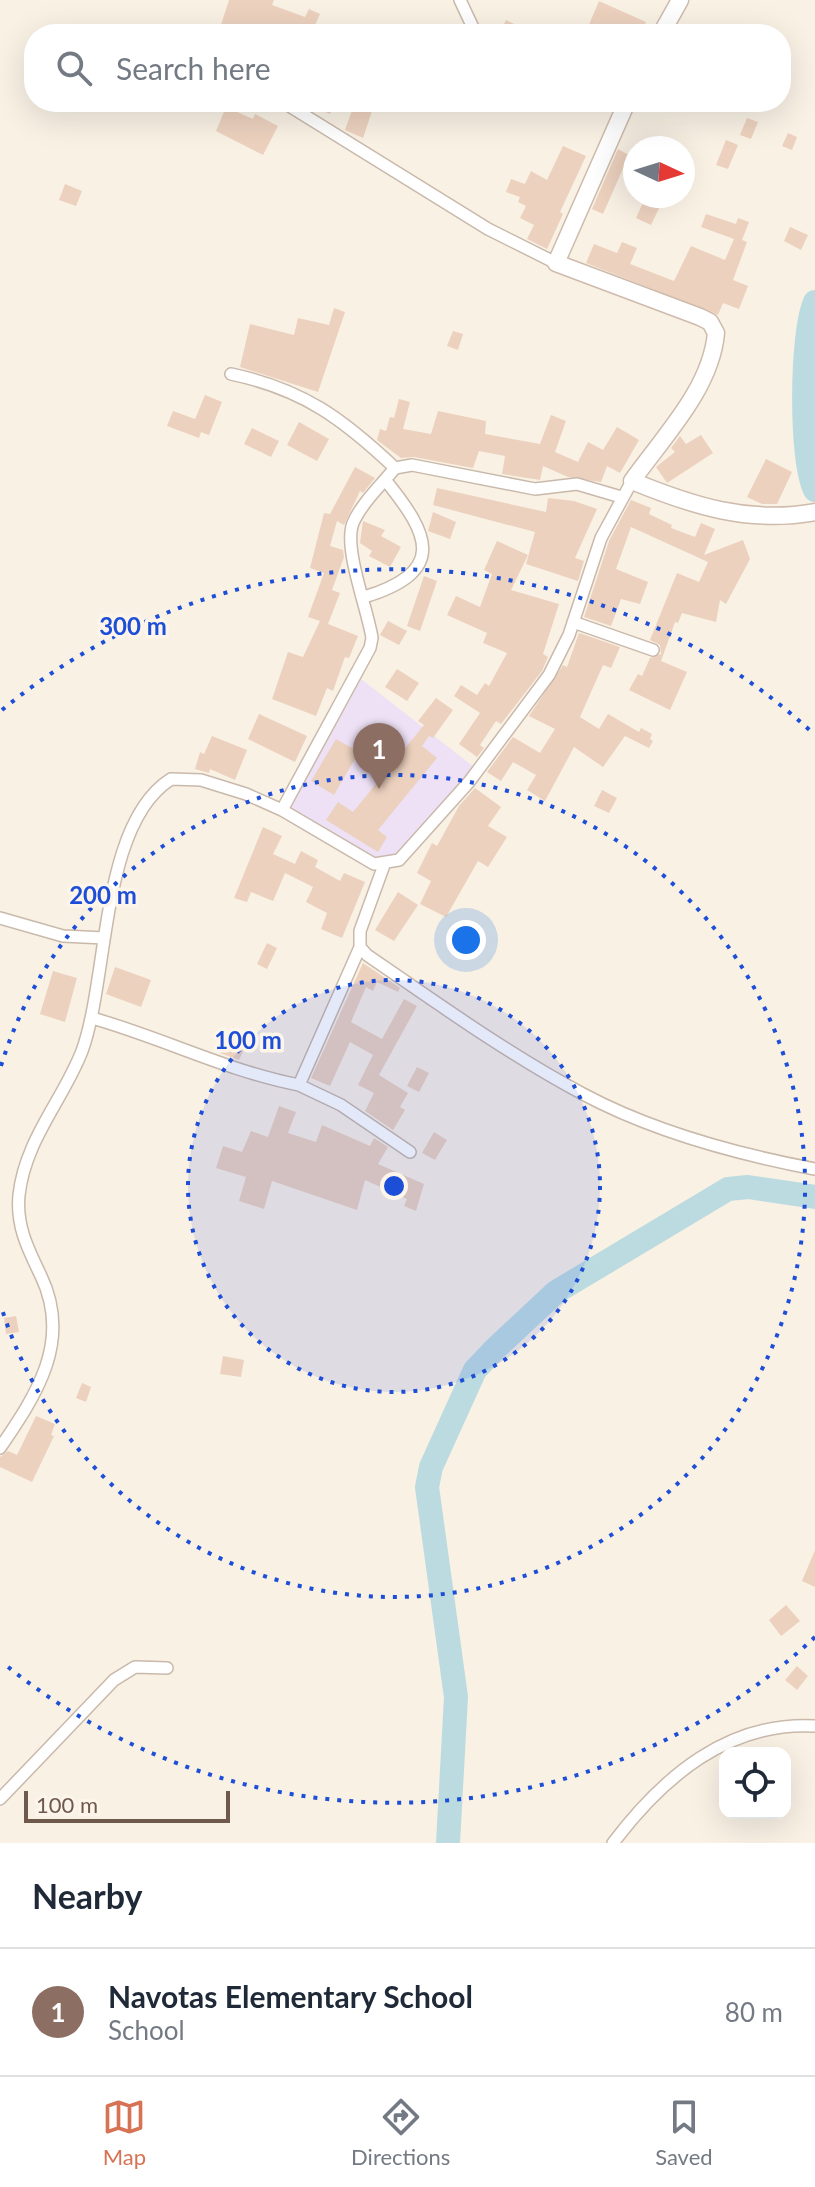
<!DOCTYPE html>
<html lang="en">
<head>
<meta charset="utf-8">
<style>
	body { margin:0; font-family:Lato,sans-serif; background:#f2f2f3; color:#1f2937 }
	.controls { position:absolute; right:24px; bottom:24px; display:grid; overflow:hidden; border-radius:16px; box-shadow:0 8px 32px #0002 }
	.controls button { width:72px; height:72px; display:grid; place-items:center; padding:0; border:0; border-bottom:2px solid #e0e1e3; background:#fff; color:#1f2937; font:40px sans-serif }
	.compass { position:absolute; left:623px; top:136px; width:72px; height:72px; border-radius:50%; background:#fff; box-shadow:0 8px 32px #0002; rotate:94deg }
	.scale { position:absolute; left:24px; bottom:20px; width:206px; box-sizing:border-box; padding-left:8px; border:4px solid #6f594c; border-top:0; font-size:22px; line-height:28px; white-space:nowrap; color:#6f594c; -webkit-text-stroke:6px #fdf5e9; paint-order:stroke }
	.you { position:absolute; left:466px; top:940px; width:28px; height:28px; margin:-20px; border:6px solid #fff; border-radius:50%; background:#1a73e8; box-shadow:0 0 0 12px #1a73e833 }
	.badge { display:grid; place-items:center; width:52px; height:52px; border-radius:50%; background:#d77355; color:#fff; font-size:26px; font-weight:700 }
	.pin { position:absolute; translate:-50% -66px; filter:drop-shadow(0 2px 4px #0008) }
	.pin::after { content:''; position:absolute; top:42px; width:28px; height:24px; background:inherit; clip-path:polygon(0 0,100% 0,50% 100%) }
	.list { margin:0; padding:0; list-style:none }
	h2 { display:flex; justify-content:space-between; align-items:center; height:104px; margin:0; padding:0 32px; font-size:34px }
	h2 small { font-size:26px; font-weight:400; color:#747a83 }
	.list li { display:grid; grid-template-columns:52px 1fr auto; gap:24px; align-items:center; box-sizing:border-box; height:128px; padding:0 32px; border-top:2px solid #e0e1e3 }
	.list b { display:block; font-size:30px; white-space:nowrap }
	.list p { margin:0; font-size:26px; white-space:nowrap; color:#747a83 }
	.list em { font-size:26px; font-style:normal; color:#747a83 }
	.icon { flex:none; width:44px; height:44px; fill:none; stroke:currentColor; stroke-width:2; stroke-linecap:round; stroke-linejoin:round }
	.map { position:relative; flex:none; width:815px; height:1843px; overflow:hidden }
	.search { position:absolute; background:#fff; box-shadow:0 8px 32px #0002; left:24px; right:24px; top:24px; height:88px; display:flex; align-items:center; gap:20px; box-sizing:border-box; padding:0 28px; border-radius:32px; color:#747a83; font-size:30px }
	.sheet { height:232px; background:#fff }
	nav { display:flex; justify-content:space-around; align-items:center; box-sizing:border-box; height:112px; border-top:2px solid #e0e1e3; background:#fff; font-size:22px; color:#747a83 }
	nav a { display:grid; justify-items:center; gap:4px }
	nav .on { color:#d77355 }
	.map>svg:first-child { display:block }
</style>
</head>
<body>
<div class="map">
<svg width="815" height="1843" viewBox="0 0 815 1843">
	<rect width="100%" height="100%" fill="#f9f1e4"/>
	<path fill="#eee1f6" d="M361,679L474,767L405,850L384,862L289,810Z"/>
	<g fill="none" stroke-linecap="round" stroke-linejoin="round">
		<path stroke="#bbdbe1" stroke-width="24" d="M815,302C801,333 800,460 815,490
			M448,1843L456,1697L427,1487L431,1467L475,1370L495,1349L556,1292L728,1189L748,1187L815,1197"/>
	</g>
	<path fill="#ecd1be" d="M229,0H274L272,5L305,17L309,9L320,14L311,34L296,28L294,34H288L261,24L256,34H218Z
		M599,1L646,22L641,34H585Z
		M506,20L535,34H499Z
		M302,102H334L330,114Z
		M355,102H375L363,138L345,130Z
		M226,107L253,119L255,114L278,126L263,155L216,131Z
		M747,118L758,122L751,139L740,135Z
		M788,133L797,137L792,150L782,146Z
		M726,140L738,145L728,169L716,165Z
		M563,146L586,156L560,212L563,214L547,249L527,239L534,225L520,218L526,206L518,202L520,197L506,192L511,179L525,184L531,171L547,180Z
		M618,149L629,155L603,214L592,209Z
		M65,184L82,191L76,206L59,200Z
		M646,196L662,202L651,225L636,218Z
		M706,214L736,224L738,218L749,222L742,240L747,242L733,280L748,286L739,309L723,303L718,315L586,263L594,244L617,253L622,242L637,248L630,264L674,281L691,246L725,260L734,239L701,227Z
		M790,227L808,235L801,250L784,241Z
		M334,308L345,312L318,392L240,367L250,324L294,335L298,318L329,325Z
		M453,331L463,334L458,350L447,346Z
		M205,395L222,402L209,435L201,432L199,438L167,426L173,411L195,419Z
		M399,399L410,402L403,429L431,434L438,411L486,421L485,434L540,444L551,415L566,421L555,452L578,462L588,442L603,450L617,427L639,440L620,473L607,466L601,482L568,477L543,466L540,480L502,474L505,456L479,451L473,468L414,457L401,458L377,440L380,429L386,431L390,417L394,418Z
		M299,422L329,439L317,461L287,445Z
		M252,428L279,441L271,457L244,444Z
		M701,435L713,453L667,483L656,467L675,452L671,448L680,436L686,444Z
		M766,459L792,472L777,504H762L747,497Z
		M355,467L375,478L363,493L360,491L344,525L337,521L330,546L343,550L344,557L332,590L340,593L328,624L358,636L349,658L345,657L333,691L327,688L316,716L272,699L288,652L303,657L320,621L308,617L324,573L310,568L324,513L330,514Z
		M437,488L546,512L548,498L574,501L597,509L575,558L584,561L578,581L526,564L535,532L433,505Z
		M631,500L651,508L649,514L672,525L671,528L695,537L701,523L715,529L704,555L743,540L750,559L726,604L720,600L716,622L682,613L678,623L675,622L661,661L687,672L670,710L629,690L638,674L642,676L650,658L661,654L660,645L650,640L677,573L699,582L708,562L631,527L616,569L648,582L640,604L621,599L611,626L584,617L609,541Z
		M433,512L456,522L450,539L428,531Z
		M363,521L385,530L381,536L401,547L390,567L369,556L372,551L360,543Z
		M497,541L528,555L511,590L559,604L543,654L548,657L542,671L501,724L496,721L480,745L484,748L477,757L459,744L480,713L454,696L461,685L477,695L485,683L489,686L507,653L483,643L487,633L447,615L456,596L480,607L492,574L484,570Z
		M424,576L437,581L420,631L407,626Z
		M388,621L407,631L399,645L380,635Z
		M579,633L620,647L611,668L603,665L580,717L599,729L608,714L639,732L641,728L652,734L650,739L653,741L649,748L625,736L603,767L574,747L545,801L527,790L536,775L513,762L501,781L487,772L513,737L540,753L555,729L529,716L563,665L567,667Z
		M397,669L419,683L407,701L385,687Z
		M436,698L453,710L433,738L429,736L422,746L437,758L378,830L387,837L378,852L326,820L338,802L353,812L424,725L418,721Z
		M259,714L307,736L295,762L248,739Z
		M212,736L247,750L235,780L210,769L209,773L195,769L200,752L204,754Z
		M336,739L359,752L334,795L311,781Z
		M475,788L501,807L488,826L507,837L488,867L478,861L446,917L420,904L431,881L417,873L432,843L437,846L459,806Z
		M602,790L617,798L609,813L594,806Z
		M263,827L282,836L273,854L295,864L301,851L318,860L315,867L340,881L344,873L365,882L342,938L321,929L327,913L306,902L313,887L285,873L273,901L251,892L247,902L234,898Z
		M398,892L418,905L394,941L375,930Z
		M267,943L277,948L267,969L257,964Z
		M363,963L400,988L398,992L377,982L373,991L366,987L351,1022L382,1039L404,999L417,1006L379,1075L408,1093L400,1107L405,1110L393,1130L365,1111L374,1093L358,1085L373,1055L350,1042L330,1086L311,1078Z
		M115,967L151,980L141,1007L106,994Z
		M53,971L77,978L65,1022L40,1014Z
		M233,1027L250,1036L239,1060L220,1053Z
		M417,1067L429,1073L419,1092L407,1086Z
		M279,1106L296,1112L288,1133L316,1142L322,1125L370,1146L374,1138L388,1147L378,1164L424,1184L416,1211L404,1206L407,1199L365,1180L357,1210L272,1181L264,1209L239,1201L246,1177L216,1168L223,1146L242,1152L251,1131L268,1137Z
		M434,1132L447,1140L435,1160L422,1153Z
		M16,1316L19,1332L6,1334L4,1318Z
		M223,1356L244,1360L241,1377L220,1374Z
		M82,1383L91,1387L86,1402L76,1398Z
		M36,1416L55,1424L51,1435L54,1436L32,1482L0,1467V1457L8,1451L17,1455Z
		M815,1550V1587L802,1581Z
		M786,1605L800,1621L781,1636L769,1620Z
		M797,1666L808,1676L797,1690L785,1680Z"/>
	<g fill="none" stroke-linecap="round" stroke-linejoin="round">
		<g stroke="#c9b9ab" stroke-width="14">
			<path id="street" d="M460,0L476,34
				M283,102L488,229L556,263
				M231,374C303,389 343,419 395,468
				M364,597C447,572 430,535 386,481
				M573,622L653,650
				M282,810L370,648L372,638C368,610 343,548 353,523C361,504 382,484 395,468L412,465L535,489L577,484L621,497
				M384,865L360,931V947L367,955C437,1003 508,1054 583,1094C654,1132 736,1154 815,1169
				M0,918L63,936L104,938
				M92,1018C163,1038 227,1071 299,1085L360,947
				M299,1085L341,1105L410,1152
				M0,1448C37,1394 72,1341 41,1276C28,1249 16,1226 19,1195C25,1140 63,1100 82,1051C109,977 100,824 171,779L201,780L246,794L282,810L374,864L399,860L469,782L549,675L569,635L601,538L632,481
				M0,1799L114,1680L135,1667L167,1668
				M613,1843C663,1777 728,1721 815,1726"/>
		</g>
		<g stroke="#cebbac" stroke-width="19">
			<path id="secondary" d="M661,34L680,0
				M627,102L556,263L700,317L710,322L716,333C711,389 663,437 632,481C693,506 749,524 815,512"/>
		</g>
		<use href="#street" stroke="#fff" stroke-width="11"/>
		<use href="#secondary" stroke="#fff" stroke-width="16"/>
	</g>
	<circle cx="394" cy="1186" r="206" fill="#1d4ed8" fill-opacity=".12"/>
	<g fill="none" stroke="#1d4ed8" stroke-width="4" stroke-dasharray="4 8">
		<circle cx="394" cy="1186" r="206"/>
		<path d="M1 1066A411 411 0 1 1 1 1306"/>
		<path d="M815 1637A617 617 0 0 1 2 1662M2 710A617 617 0 0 1 815 735"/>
	</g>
	<circle cx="394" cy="1186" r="12" fill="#1d4ed8" stroke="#fdf5e9" stroke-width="4"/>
	<g font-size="24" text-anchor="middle" font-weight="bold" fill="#1d4ed8" stroke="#fdf5e9" stroke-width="7" stroke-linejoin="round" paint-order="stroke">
		<text x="133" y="635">300 m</text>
		<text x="103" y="904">200 m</text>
		<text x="248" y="1049">100 m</text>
	</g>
</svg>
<div class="controls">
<button><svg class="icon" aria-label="locate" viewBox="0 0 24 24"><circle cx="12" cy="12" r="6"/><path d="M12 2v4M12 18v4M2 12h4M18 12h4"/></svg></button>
</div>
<svg class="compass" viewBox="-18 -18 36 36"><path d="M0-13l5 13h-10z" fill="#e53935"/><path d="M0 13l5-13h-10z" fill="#747a83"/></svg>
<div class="scale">100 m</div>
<div class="you"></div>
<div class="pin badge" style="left:379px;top:789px;background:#8d6e63">1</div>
<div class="search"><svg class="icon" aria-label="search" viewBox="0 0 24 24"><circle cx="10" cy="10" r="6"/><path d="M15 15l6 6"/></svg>Search here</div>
</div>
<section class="sheet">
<h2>Nearby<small></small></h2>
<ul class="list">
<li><span class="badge" style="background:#8d6e63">1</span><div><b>Navotas Elementary School</b><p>School</p></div><em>80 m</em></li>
</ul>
</section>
<nav>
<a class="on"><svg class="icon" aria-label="map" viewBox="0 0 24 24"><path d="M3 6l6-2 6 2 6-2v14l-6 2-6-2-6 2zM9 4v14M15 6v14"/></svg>Map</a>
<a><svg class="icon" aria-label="directions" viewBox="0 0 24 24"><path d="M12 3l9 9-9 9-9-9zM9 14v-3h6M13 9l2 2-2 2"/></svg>Directions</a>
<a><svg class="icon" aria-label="saved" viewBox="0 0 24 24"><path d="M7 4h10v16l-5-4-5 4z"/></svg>Saved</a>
</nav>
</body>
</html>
